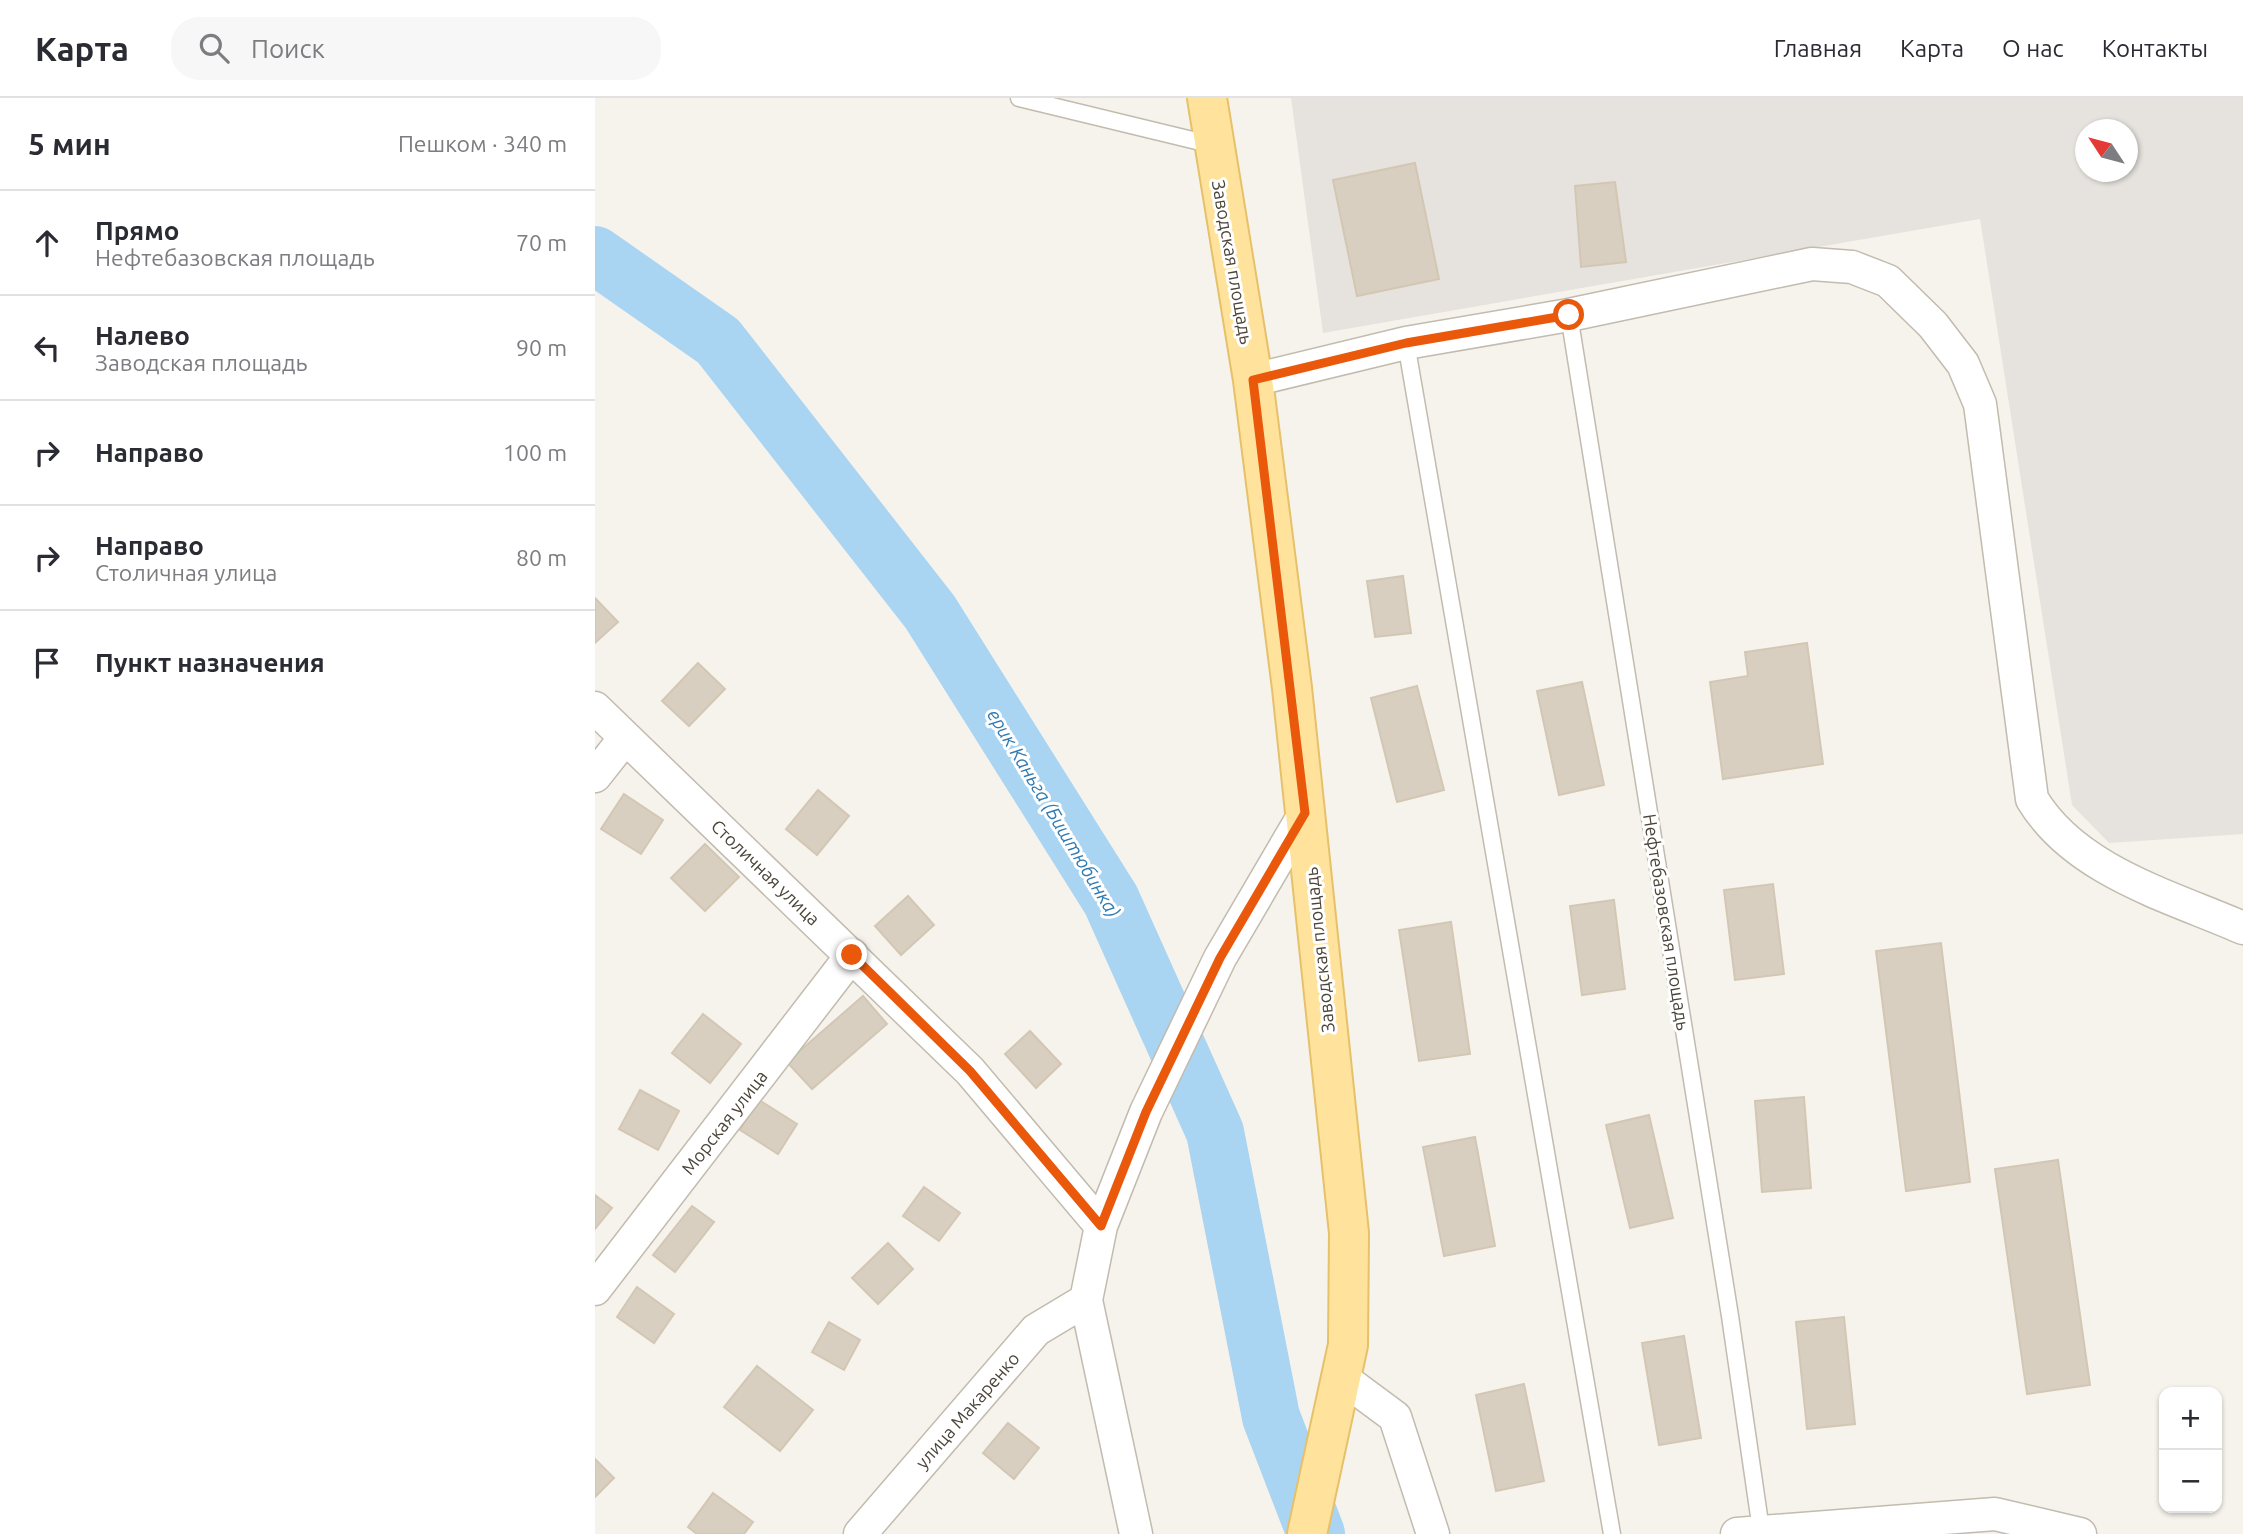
<!DOCTYPE html>
<html lang="ru">
<head>
<meta charset="utf-8">
<style>
	body { margin:0; font-family:Ubuntu,sans-serif; background:#f7f7f7; color:#2b2b33 }
	.controls { position:absolute; right:21px; bottom:21px; display:grid; overflow:hidden; border-radius:14px; box-shadow:0 2px 5px #0004 }
	.controls button { width:63px; height:63px; display:grid; place-items:center; padding:0; border:0; border-bottom:2px solid #e1e1e2; background:#fff; color:#2b2b33; font:35px sans-serif }
	.compass { position:absolute; left:1480px; top:21px; width:63px; height:63px; border-radius:50%; background:#fff; box-shadow:0 2px 5px #0004; rotate:306deg }
	.stop { position:absolute; width:21px; height:21px; margin:-16px; border:5px solid #ea580c; border-radius:50%; background:#fff }
	.stop.end { background:#ea580c; border-color:#fff; box-shadow:0 2px 7px #0008 }
	.list { margin:0; padding:0; list-style:none }
	h2 { display:flex; justify-content:space-between; align-items:center; height:91px; margin:0; padding:0 28px; font-size:30px }
	h2 small { font-size:23px; font-weight:400; color:#7c7c81 }
	.list li { display:grid; grid-template-columns:46px 1fr auto; gap:21px; align-items:center; box-sizing:border-box; height:105px; padding:0 28px; border-top:2px solid #e1e1e2 }
	.list b { display:block; font-size:26px; white-space:nowrap }
	.list p { margin:0; font-size:23px; white-space:nowrap; color:#7c7c81 }
	.list em { font-size:23px; font-style:normal; color:#7c7c81 }
	.icon { flex:none; width:38px; height:38px; fill:none; stroke:currentColor; stroke-width:2; stroke-linecap:round; stroke-linejoin:round }
	.map { position:relative; flex:none; width:1648px; height:1436px; overflow:hidden }
	header { display:flex; align-items:center; gap:42px; box-sizing:border-box; height:98px; padding:0 35px; background:#fff; border-bottom:2px solid #e1e1e2 }
	header strong { font-size:33px }
	nav { display:flex; gap:38px; margin-inline-start:auto; font-size:24px }
	.search { width:490px; height:63px; background:#f7f7f7; display:flex; align-items:center; gap:18px; box-sizing:border-box; padding:0 24px; border-radius:28px; color:#7c7c81; font-size:26px }
	main { display:flex }
	aside { flex:1; background:#fff }
	.map>svg:first-child { display:block }
</style>
</head>
<body>
<header>
<strong>Карта</strong>
<div class="search"><svg class="icon" aria-label="search" viewBox="0 0 24 24"><circle cx="10" cy="10" r="6"/><path d="M15 15l6 6"/></svg>Поиск</div>
<nav><a>Главная</a><a>Карта</a><a>О нас</a><a>Контакты</a></nav>
</header>
<main>
<aside>
<h2>5 мин<small>Пешком · 340 m</small></h2>
<ul class="list">
<li><svg class="icon" aria-label="ahead" viewBox="0 0 24 24"><path d="M12 20V5M6 11l6-6 6 6"/></svg><div><b>Прямо</b><p>Нефтебазовская площадь</p></div><em>70 m</em></li>
<li><svg class="icon" aria-label="left" viewBox="0 0 24 24"><path d="M17 20v-9H6M10 6l-5 5 5 5"/></svg><div><b>Налево</b><p>Заводская площадь</p></div><em>90 m</em></li>
<li><svg class="icon" aria-label="right" viewBox="0 0 24 24"><path d="M7 20v-9h11M14 6l5 5-5 5"/></svg><div><b>Направо</b></div><em>100 m</em></li>
<li><svg class="icon" aria-label="right" viewBox="0 0 24 24"><path d="M7 20v-9h11M14 6l5 5-5 5"/></svg><div><b>Направо</b><p>Столичная улица</p></div><em>80 m</em></li>
<li><svg class="icon" aria-label="arrive" viewBox="0 0 24 24"><path d="M6 21V4h12l-3 4 3 4H6"/></svg><div><b>Пункт назначения</b></div></li>
</ul>
</aside>
<div class="map">
<svg width="1648" height="1436" viewBox="0 0 1648 1436">
	<rect width="100%" height="100%" fill="#f6f3ec"/>
	<path fill="#e6e2dd" fill-rule="evenodd" d="M696,0H1648V736L1514,745L1477,707L1385,121L728,235ZM1490,32H1532V74H1490Z"/>
	<g fill="none" stroke-linecap="round" stroke-linejoin="round">
		<path stroke="#a9d4f2" stroke-width="58" d="M0,157L123,243L335,514L516,802L620,1034L676,1319L721,1436"/>
	</g>
	<path fill="#d8cfc1" stroke="#d3c7b4" stroke-width="2" d="M820,65L844,181L762,198L738,82Z
		M1020,84L1031,164L986,169L980,88Z
		M808,478L816,535L780,539L772,483Z
		M0,500L23,524L0,545Z
		M1212,545L1228,666L1128,681L1115,584L1153,578L1150,554Z
		M103,565L130,591L94,628L67,603Z
		M987,584L1009,687L964,697L942,593Z
		M822,588L849,692L802,704L776,600Z
		M223,692L254,718L222,757L191,731Z
		M29,696L68,722L46,756L6,731Z
		M110,746L144,779L110,813L76,780Z
		M1178,786L1189,876L1140,882L1129,792Z
		M313,798L339,827L306,857L280,828Z
		M1019,802L1030,891L987,897L975,808Z
		M856,824L875,956L824,963L804,832Z
		M1346,845L1375,1084L1311,1093L1281,853Z
		M268,898L292,926L217,991L192,964Z
		M108,916L146,946L115,985L77,955Z
		M435,933L466,966L441,990L410,956Z
		M45,992L84,1013L63,1052L24,1031Z
		M1209,999L1216,1090L1167,1094L1160,1003Z
		M164,1002L202,1026L183,1056L145,1032Z
		M1054,1017L1078,1120L1035,1130L1011,1027Z
		M880,1039L900,1148L849,1158L828,1049Z
		M1463,1062L1495,1287L1432,1296L1400,1071Z
		M329,1089L365,1115L344,1143L308,1118Z
		M0,1097L17,1110L0,1131Z
		M97,1108L119,1124L80,1174L58,1157Z
		M293,1145L318,1171L283,1206L257,1180Z
		M42,1189L79,1216L59,1245L22,1219Z
		M1249,1219L1260,1326L1212,1331L1201,1224Z
		M234,1224L265,1242L249,1272L217,1254Z
		M1089,1238L1106,1340L1064,1347L1047,1245Z
		M162,1268L218,1312L185,1353L129,1309Z
		M929,1286L949,1383L901,1393L881,1297Z
		M413,1325L444,1350L419,1381L388,1355Z
		M0,1361L19,1380L0,1399Z
		M118,1395L158,1424L149,1436H102L93,1429Z"/>
	<g fill="none" stroke-linecap="round" stroke-linejoin="round">
		<g stroke="#c2bbae" stroke-width="19">
			<path id="service" d="M424,0L618,47
				M974,217L1135,1218L1166,1432
				M811,245L1017,1436"/>
		</g>
		<g stroke="#c2bbae" stroke-width="35">
			<path id="minor" d="M658,282L811,245L974,217L1217,166L1257,169L1293,183L1338,227L1368,266L1385,306L1437,701C1480,773 1575,798 1648,830
				M0,610L375,973L506,1128
				M0,678L30,640
				M0,1191L257,857
				M746,1279L800,1319L838,1436
				M265,1436L441,1232L491,1202
				M541,1436L491,1202L506,1128L551,1014L625,860L710,715
				M1142,1436L1400,1416L1485,1436"/>
		</g>
		<g stroke="#e6c16a" stroke-width="42">
			<path id="primary" d="M612,0L658,282L697,590L754,1135L753,1247L712,1436"/>
		</g>
		<use href="#service" stroke="#fff" stroke-width="16"/>
		<use href="#minor" stroke="#fff" stroke-width="32"/>
		<use href="#primary" stroke="#ffe39c" stroke-width="38"/>
	</g>
	<g fill="none" stroke-linecap="round" stroke-linejoin="round">
		<path stroke="#ea580c" stroke-width="9" d="M257,857L375,973L506,1128L551,1014L625,860L710,715L658,282L811,245L974,217"/>
	</g>
	<g text-anchor="middle" dominant-baseline="central" stroke-width="6" stroke-linejoin="round" paint-order="stroke">
		<g font-size="18" fill="#4b4439" stroke="#fff">
			<text transform="translate(638 164) rotate(80)">Заводская площадь</text>
			<text transform="translate(171 774) rotate(44)">Столичная улица</text>
			<text transform="translate(1072 824) rotate(81)">Нефтебазовская площадь</text>
			<text transform="translate(724 852) rotate(-96)">Заводская площадь</text>
			<text transform="translate(129 1024) rotate(-52)">Морская улица</text>
			<text transform="translate(372 1312) rotate(-49)">улица Макаренко</text>
		</g>
		<g font-size="19" font-style="italic" fill="#2e7ab2" stroke="#fff">
			<text transform="translate(459 715) rotate(59)">ерик Каньга (Биштюбинка)</text>
		</g>
	</g>
</svg>
<div class="controls">
<button>+</button>
<button>−</button>
</div>
<svg class="compass" viewBox="-18 -18 36 36"><path d="M0-13l5 13h-10z" fill="#e53935"/><path d="M0 13l5-13h-10z" fill="#7c7c81"/></svg>
<div class="stop" style="left:974px;top:217px"></div>
<div class="stop end" style="left:257px;top:857px"></div>
</div>
</main>
</body>
</html>
